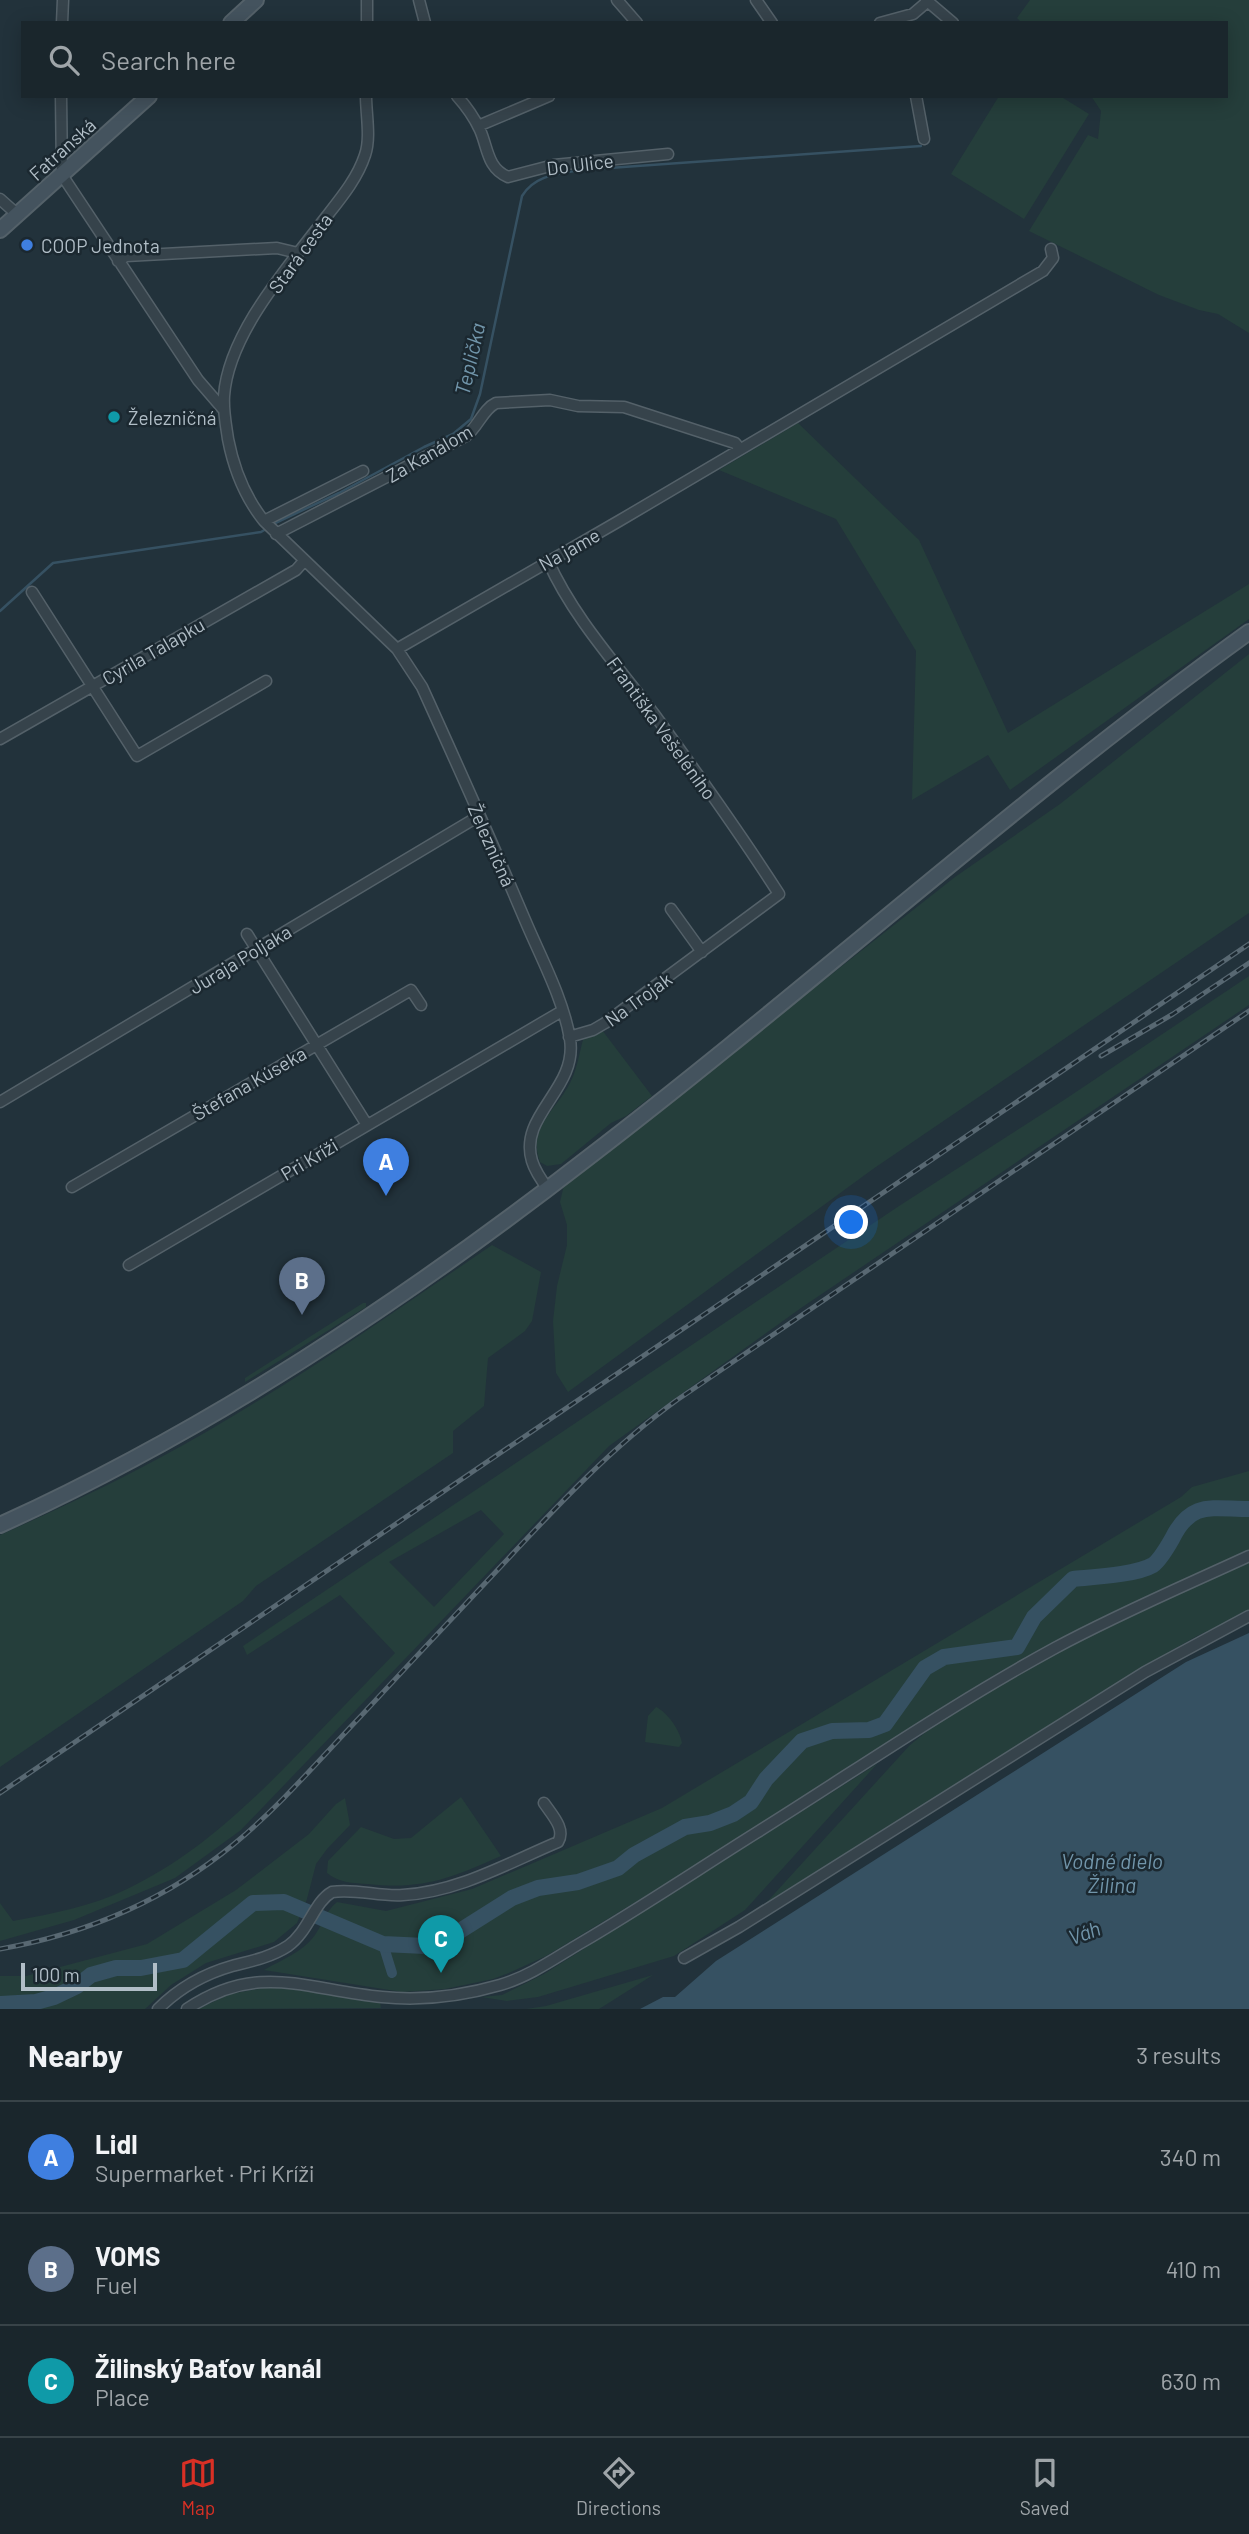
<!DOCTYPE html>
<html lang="en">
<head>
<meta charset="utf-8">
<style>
	body { margin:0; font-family:Barlow,sans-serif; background:#232e34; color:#f1f3f6 }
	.scale { position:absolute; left:21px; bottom:18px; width:136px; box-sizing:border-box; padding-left:7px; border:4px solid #b1bec7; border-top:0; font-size:19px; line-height:24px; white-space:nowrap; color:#b1bec7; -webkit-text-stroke:5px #1b2830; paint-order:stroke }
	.you { position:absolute; left:852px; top:1223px; width:24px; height:24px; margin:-18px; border:5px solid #fff; border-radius:50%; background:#1a73e8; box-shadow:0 0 0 10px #1a73e833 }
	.badge { display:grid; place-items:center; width:46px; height:46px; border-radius:50%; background:#d93025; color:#fff; font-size:23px; font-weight:700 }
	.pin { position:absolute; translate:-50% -58px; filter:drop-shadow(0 2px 4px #0008) }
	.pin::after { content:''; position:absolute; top:37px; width:24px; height:21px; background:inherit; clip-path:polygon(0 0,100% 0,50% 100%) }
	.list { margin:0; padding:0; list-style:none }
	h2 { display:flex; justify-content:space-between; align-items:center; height:91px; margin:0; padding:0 28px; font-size:30px }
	h2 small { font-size:23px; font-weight:400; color:#9fa5a9 }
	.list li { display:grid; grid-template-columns:46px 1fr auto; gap:21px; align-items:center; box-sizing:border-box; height:112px; padding:0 28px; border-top:2px solid #384348 }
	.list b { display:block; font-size:26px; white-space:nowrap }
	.list p { margin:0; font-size:23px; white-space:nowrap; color:#9fa5a9 }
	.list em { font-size:23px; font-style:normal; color:#9fa5a9 }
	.icon { flex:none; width:38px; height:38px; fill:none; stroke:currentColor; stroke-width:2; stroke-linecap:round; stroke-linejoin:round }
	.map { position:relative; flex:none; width:1249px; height:2009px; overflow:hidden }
	.search { position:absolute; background:#1a262c; box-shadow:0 4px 18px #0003; left:21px; right:21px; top:21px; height:77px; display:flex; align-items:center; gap:18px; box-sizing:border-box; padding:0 24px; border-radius:0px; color:#9fa5a9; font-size:26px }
	.sheet { height:427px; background:#1a262c }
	nav { display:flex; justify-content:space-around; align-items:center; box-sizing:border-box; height:98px; border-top:2px solid #384348; background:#1a262c; font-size:19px; color:#9fa5a9 }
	nav a { display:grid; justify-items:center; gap:4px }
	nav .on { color:#d93025 }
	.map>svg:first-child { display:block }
</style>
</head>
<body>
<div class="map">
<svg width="1249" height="2009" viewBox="0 0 1249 2009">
	<rect width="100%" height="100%" fill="#22323b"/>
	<path fill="#253e3b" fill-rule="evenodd" d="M1030,0H1249V333L1218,314L1199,310L1159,295L1029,231L1088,135L1098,139L1101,111L1091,96H1226V23H1022L1017,18Z
		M999,96H1060L1089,114L1024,219L951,174Z
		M798,423L919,540L1008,733L1249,584V619L1010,790L988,755L912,800L916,651L836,519L719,470Z
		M1249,654V913L873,1169L568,1392L556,1373L553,1321L557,1286L567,1245V1225L560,1202L564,1185L955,877L1060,804Z
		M1249,976V1005L801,1308L609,1446L241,1830L175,1878L74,1920L0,1941V1903L13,1921C51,1914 93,1906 127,1889C202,1853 260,1794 317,1734C343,1707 369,1680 395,1653L340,1595L247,1655L243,1646L899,1206L1064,1100ZM481,1510L504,1534L434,1607L389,1562Z
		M602,1030L652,1096L626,1116L611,1123L561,1164L547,1166L540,1162C527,1128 557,1109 570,1083C577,1070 579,1054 583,1040Z
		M492,1245L541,1272L532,1321L525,1331L488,1358L484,1406L453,1431V1453L256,1586L243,1601L0,1767V1535C80,1500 159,1461 233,1416C322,1363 407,1303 492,1245Z
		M363,1303H366V1307L245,1382V1378Z
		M1249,1471V1612L1197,1636L1146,1665L765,1904L910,1745L1004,1669L659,1888L546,1956L511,1972L493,1979L445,1989L402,1992L264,1970C281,1960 303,1952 315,1935C323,1923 325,1912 337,1902L386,1911L472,1889L662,1808L1181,1497L1192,1487Z
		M656,1707C667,1712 680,1730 682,1743L679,1747L645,1742L648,1716Z
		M877,1764L745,1910L674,1956L538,1997L507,2001L481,1997L502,1995L544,1974Z
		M461,1797L501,1856C451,1878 424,1890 368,1884C353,1883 339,1883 327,1873L328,1861L361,1827L394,1839L411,1838Z
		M345,1798L350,1825L327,1849L316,1864L307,1899L297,1923L274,1942L206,1963L171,1985L145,2009H0V1976H26L147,1944L236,1890L309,1834L336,1804Z
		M653,1975L599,2009H526L546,2006Z
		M269,1987L309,1990L380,2002L381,2008L198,2009L230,1994Z"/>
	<path fill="#365162" d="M1249,1633V2009H640L663,1997H675L716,1961L1186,1662Z"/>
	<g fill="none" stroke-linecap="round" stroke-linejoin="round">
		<path stroke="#365162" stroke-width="2.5" d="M271,525L339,493L424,447L453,434L471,419L480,394L522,196C535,175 558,174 581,170L921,146
			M0,611L53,563L261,532L266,529"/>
		<path stroke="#365162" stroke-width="10" d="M383,1944L392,1973"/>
		<path stroke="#365162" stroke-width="16" d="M0,2004L36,2002L54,1997L77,1986L91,1975L116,1968H141L183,1960L253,1903L284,1902L383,1944L425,1946L455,1934L512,1898L538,1888L578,1882L618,1868L634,1855L685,1827L710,1823L733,1814L751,1802L766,1779L802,1741L832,1731L869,1730L885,1724L925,1668L944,1657L1017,1647L1034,1617L1073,1579C1093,1577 1136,1575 1153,1565C1160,1560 1168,1546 1172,1539C1191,1500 1212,1509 1249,1509"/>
		<g stroke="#546169" stroke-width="13">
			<path id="street" d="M419,0L425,23
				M617,0L637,23
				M756,0L772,23
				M926,0L953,23
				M62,23L63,0
				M367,23V0
				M880,23L913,14L927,2
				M61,96L62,175L198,380L223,409
				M366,96C366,114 371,138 365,155C356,183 333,207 316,230C281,275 228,338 224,396C223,411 226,425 228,439C234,470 244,496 264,521L397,649L422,687C457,764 492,842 525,920C541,958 563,998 570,1039C578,1089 518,1115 532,1161C535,1171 542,1181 548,1189
				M457,96C466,106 474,117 480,130C488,148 487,168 508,177L554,165L668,154
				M916,96L924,139
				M478,126L549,96
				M0,199L18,215
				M118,261L126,256L277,248L298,253
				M264,521L363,471
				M276,534L466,436C478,427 483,409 496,403L550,400L578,406L624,407L735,443L740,449
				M548,561C573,617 617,665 654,714C697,773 740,833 779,894L605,1023L593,1030L569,1037
				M32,592L137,756L266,681
				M397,649L619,521L1043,271L1053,258L1051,249
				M0,739L296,570L304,561
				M671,909L702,952
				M247,934L367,1125
				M0,1102L479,816
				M72,1187L411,990L421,1005
				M129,1265L562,1011
				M684,1958L739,1927L1145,1672L1249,1616
				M158,2009C179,1988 204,1974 232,1966C252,1961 271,1957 288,1946C309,1931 314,1902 332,1892C355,1888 380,1897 403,1895C458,1892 508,1863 558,1842C566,1829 552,1815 544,1803
				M187,2009C259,1961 306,1990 382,1997C422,2001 462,1996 500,1985C528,1977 554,1959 579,1944C639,1909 697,1870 756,1833C855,1771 952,1704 1055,1648C1118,1614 1184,1586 1249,1556"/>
		</g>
		<g stroke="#546169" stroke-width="18">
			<path id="secondary" d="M231,23L256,0
				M0,230L149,96
				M0,1525C211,1429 406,1299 589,1157C812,986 1021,796 1249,632"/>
		</g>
		<use href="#street" stroke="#36434b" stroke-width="10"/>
		<use href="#secondary" stroke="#44535e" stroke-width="14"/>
		<g stroke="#586872" stroke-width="5">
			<path id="rail" d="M1101,1056L1173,1014L1249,963
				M0,1793L1249,944
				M0,1949C86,1934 166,1900 234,1844C280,1806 319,1760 360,1717C408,1665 456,1614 505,1562C559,1504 612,1447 677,1400L1249,1011"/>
		</g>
		<use href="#rail" stroke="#1b2830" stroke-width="2.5" stroke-dasharray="8" stroke-linecap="butt"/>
	</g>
	<circle fill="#3f7fe0" stroke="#1b2830" stroke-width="2.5" cx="27" cy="245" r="7"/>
	<circle fill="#0f9aa8" stroke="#1b2830" stroke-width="2.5" cx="114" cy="417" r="7"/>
	<g text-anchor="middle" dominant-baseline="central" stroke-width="5" stroke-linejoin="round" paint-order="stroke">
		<g font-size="19" fill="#b1bec7" stroke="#1b2830">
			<text transform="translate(62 149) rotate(-42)">Fatranská</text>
			<text transform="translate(580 164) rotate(-7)">Do Ulice</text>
			<text transform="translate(300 253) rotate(-54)">Stará cesta</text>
			<text transform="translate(429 453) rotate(-30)">Za Kanálom</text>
			<text transform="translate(569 549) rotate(-29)">Na jame</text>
			<text transform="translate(153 651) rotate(-30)">Cyrila Talapku</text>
			<text transform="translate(662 728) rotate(54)">Františka Vešeléniho</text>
			<text transform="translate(492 845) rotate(66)">Železničná</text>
			<text transform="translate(240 959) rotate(-31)">Juraja Poljaka</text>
			<text transform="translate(638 999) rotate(-36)">Na Trojak</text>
			<text transform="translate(249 1083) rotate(-30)">Štefana Kúseka</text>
			<text transform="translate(309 1159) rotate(-31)">Pri Kríži</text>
		</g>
		<g font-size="19" fill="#b1bec7" stroke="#1b2830" text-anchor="start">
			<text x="41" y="245">COOP Jednota</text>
			<text x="128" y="417">Železničná</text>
		</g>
		<g font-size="21" font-style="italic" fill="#7195aa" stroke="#1b2830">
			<text transform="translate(469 359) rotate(-77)">Teplička</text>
			<text x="1112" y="1860">Vodné dielo<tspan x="1112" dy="24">Žilina</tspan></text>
			<text transform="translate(1084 1932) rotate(-20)">Váh</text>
		</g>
	</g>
</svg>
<div class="scale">100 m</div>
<div class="you"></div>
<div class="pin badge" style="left:386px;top:1196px;background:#3f7fe0">A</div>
<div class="pin badge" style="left:302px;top:1315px;background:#5c6f8a">B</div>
<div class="pin badge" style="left:441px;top:1973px;background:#0f9aa8">C</div>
<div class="search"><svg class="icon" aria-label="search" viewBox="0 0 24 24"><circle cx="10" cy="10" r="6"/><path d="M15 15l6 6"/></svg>Search here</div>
</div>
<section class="sheet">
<h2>Nearby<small>3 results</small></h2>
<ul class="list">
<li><span class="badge" style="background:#3f7fe0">A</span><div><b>Lidl</b><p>Supermarket · Pri Kríži</p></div><em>340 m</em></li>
<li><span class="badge" style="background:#5c6f8a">B</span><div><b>VOMS</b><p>Fuel</p></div><em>410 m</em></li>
<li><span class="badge" style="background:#0f9aa8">C</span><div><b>Žilinský Baťov kanál</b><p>Place</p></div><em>630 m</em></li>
</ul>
</section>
<nav>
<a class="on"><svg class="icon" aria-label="map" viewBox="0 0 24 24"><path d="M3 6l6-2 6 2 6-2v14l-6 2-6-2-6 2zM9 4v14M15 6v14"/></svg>Map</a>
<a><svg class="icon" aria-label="directions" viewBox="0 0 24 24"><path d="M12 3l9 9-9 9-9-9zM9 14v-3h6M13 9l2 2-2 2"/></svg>Directions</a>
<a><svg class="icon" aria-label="saved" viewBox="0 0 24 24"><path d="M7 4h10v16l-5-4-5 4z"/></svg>Saved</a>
</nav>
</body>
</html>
